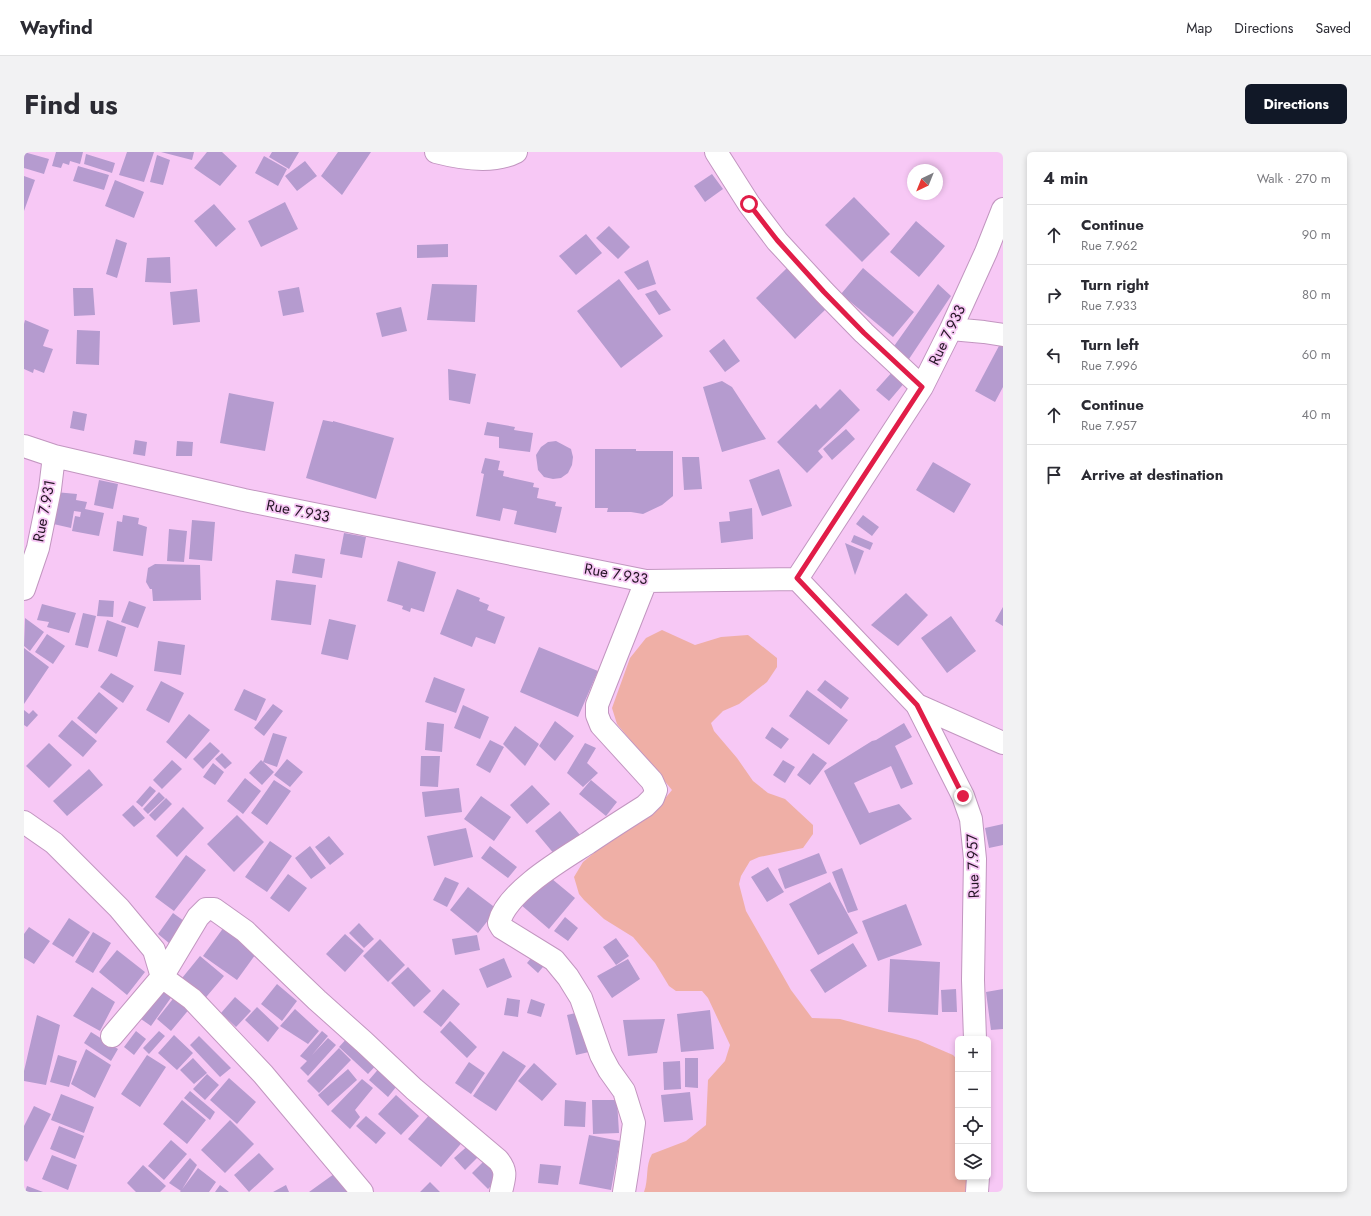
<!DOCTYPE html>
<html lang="en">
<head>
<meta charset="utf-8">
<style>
	body { margin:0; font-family:Jost,sans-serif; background:#f2f2f3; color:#2b2b33 }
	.controls { position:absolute; right:12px; bottom:12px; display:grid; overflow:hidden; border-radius:6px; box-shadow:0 2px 6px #0003 }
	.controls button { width:36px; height:36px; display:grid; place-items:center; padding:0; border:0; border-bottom:1px solid #e1e1e2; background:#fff; color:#2b2b33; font:20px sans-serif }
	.compass { position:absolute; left:883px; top:12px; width:36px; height:36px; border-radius:50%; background:#fff; box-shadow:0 2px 6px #0003; rotate:223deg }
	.stop { position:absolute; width:12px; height:12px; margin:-9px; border:3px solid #e11d48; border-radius:50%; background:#fff }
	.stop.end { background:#e11d48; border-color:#fff; box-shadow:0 1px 4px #0008 }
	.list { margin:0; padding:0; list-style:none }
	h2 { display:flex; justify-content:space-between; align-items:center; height:52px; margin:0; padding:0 16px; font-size:17px }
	h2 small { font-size:13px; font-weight:400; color:#7c7c81 }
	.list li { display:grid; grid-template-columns:26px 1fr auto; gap:12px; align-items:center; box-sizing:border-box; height:60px; padding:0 16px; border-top:1px solid #e1e1e2 }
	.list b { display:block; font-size:15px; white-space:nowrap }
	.list p { margin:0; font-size:13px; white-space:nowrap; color:#7c7c81 }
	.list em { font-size:13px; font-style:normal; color:#7c7c81 }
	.icon { flex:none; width:22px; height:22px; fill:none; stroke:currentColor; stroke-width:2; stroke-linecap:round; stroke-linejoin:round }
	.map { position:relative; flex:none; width:979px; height:1040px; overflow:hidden; border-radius:6px }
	header { display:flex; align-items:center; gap:24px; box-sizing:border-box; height:56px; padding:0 20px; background:#fff; border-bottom:1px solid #e1e1e2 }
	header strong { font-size:19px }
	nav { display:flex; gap:22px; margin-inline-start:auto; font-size:14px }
	.intro { display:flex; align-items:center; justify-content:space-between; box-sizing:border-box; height:96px; padding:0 24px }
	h1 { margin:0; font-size:28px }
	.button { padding:10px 18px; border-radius:6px; background:#111827; color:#fff; font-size:14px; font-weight:700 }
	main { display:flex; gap:24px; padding:0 24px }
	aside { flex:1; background:#fff; border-radius:6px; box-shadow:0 2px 6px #0003 }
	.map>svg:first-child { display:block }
</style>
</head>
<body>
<header>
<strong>Wayfind</strong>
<nav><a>Map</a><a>Directions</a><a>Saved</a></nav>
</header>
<div class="intro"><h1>Find us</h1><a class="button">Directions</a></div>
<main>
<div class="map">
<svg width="979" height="1040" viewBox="0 0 979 1040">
	<rect width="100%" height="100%" fill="#f7c8f5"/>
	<path fill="#efafa6" d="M638,478L671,493L697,485L724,483L753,506V515L743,530L715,552L699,559L687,571L690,579L713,606L729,629L744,641L761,647L789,673V682L779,696L735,705L726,709L717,724L715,732L722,759L767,838L788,866L816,867L894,888L929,903L934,908V1025H950L948,1040H620C625,1027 621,1014 628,1002L662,989L682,973L684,928L701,909L706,893L684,846L678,839H652L645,834L631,811L609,785L580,767L560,748L555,742L550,725L559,710L605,672L629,661L648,638L593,572L588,556L606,506L622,486Z"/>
	<path fill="#b59bcf" d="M0,0L25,7L20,22L0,16Z
		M32,0H59L56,12L46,9L45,13L39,11L37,16L28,14Z
		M103,0H130L120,30L95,23Z
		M137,0H170L168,8Z
		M183,0H198L213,14L196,34L170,16Z
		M248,0H275L265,17L245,5Z
		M314,0H347L318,43L297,24Z
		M62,2L91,11L88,21L60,12Z
		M133,3L146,8L139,33L126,30Z
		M240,4L263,17L254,34L231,21Z
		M281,9L293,24L273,39L261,24Z
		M54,14L85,23L80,38L49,29Z
		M688,22L699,37L681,50L670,34Z
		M0,24L11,28L0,59Z
		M91,28L120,40L110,66L81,54Z
		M830,45L866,82L838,110L801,73Z
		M261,50L274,77L237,95L224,69Z
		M190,52L212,77L192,95L170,69Z
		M892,69L921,94L895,125L866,100Z
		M585,74L606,95L594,107L572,86Z
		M562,82L578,101L552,123L535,104Z
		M92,87L103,91L93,126L82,122Z
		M424,92V105L393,106V93Z
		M146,105L147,131L121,130L123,106Z
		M624,108L632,132L614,138L600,120Z
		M763,116L802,157L771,187L732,146Z
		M839,116L890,160L869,185L817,142Z
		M595,127L639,184L597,216L553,159Z
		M408,132L453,133L451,170L403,168Z
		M914,132L927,144L881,213L868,197Z
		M275,135L280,160L259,164L254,139Z
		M49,136H69L71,163L50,164Z
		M173,137L176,170L149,173L146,140Z
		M632,138L647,158L635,163L621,142Z
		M377,155L383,179L358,185L352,161Z
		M1,168L25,178L19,194L29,197L20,221L10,217L9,221L0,217V172Z
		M53,178L76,179L75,213L52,212Z
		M700,187L716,209L701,220L685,199Z
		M976,192L979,194V235L971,250L951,239Z
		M424,217L452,222L446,252L425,248Z
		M870,218L882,229L865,249L852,238Z
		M698,229L708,235L742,287L698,300L679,235Z
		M816,237L836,258L794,299L799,305L783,321L753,290L792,252L796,257Z
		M205,241L250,250L241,299L196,291Z
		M49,259L63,262L60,279L46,276Z
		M299,268L309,270V269L370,286L352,347L282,326Z
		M463,270L491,275L490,278L509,281L506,300L475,296V285L460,283Z
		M822,277L831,287L808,308L799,297Z
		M111,288L123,290L121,304L109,302Z
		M153,289L169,290L168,304H152Z
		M532,289L547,297L549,305L548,313L544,321L537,326L529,327L520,325L514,318L512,303L517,295L524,290Z
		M571,297H612V299H649V344L638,353L619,362L607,360H583L584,356H571Z
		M658,305H675L678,337L660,338Z
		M461,306L476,309L474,318L480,319L479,324L510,331L509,335L515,336L513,346L532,350L531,354L538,355L532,381L490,372L493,359L479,356L476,369L452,364L460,322L457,321Z
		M909,310L947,332L930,361L892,338Z
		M755,317L768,354L738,364L725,328Z
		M75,328L94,332L89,357L70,353Z
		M31,340L53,342L52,348L63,350L61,357L80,361L75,384L48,379L51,364L56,365L57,360L50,359L47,376L25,371Z
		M728,356L729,387L697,391L695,370L706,369L705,360Z
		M99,363L115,366L114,372L123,375L119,404L89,399L93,369L98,370Z
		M839,363L855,375L848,384L832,372Z
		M168,368L191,370L188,409L165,407Z
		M145,377L163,379L160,410L143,409Z
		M320,381L342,385L338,406L316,402Z
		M830,383L849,391L846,398L827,390Z
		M821,391L840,399L831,423Z
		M271,402L301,407L298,426L268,421Z
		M374,409L412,420L400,460L387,456L386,460L378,457L379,454L363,449Z
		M131,412L176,413L177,448L129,449L128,437H126L122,430L124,416Z
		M252,428L292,433L287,473L247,468Z
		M433,437L456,446L455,449L465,453L463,458L481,465L471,492L452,485L448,495L416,482Z
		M882,441L904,463L874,494L847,473Z
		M75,448L90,449L89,465L73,464Z
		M105,449L122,455L114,476L97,470Z
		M18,452L52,461L45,481L23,475L25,470L13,468Z
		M979,455V474L971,469Z
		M59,461L72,464L64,496L51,493Z
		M927,464L952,499L923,521L897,486Z
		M1,466L20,480L6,499L0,494Z
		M305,467L332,473L324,508L297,502Z
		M83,468L102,475L93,505L74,499Z
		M23,482L41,494L29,512L11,500Z
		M134,489L161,493L157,523L130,519Z
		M515,495L574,519L554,565L496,540Z
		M0,496L25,515L0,552Z
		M87,521L110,534L99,551L76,535Z
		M410,525L441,537L432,561L401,550Z
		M801,528L825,546L817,557L793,538Z
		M137,529L160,541L145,571L122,558Z
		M220,537L242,547L232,569L210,558Z
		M783,538L824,568L805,593L765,564Z
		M75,540L94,556L72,582L53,566Z
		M249,552L259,559L240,584L230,576Z
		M439,553L465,565L456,587L430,576Z
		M0,558L5,562L9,558L14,563L3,575L0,573Z
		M165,562L186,578L162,607L142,590Z
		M48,568L73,589L59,605L34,584Z
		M531,569L550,584L531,609L515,594Z
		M403,570L420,572L418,600L401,598Z
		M880,571L888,585L871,594L889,632L877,637L867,614L830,631L845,661L875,652L888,667L836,693L800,619L848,589L852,588Z
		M491,574L515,592L501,614L479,592Z
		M748,575L765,587L757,597L741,586Z
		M249,581L263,585L253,615L239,610Z
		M466,588L480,595L466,621L452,613Z
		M186,590L196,599L179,617L169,607Z
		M25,591L48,613L25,636L2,614Z
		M561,591L572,596L563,611L574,621L559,635L543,621Z
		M198,601L208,611L201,617L191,607Z
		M789,601L803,611L786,633L773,623Z
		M397,604H416L414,635L396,634Z
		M263,607L279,620L266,635L250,623Z
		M148,608L158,617L138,637L129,628Z
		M237,608L250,620L238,633L225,621Z
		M759,608L771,615L761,631L749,623Z
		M189,611L200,620L191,633L179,625Z
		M65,617L79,633L43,664L29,649Z
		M221,626L237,639L219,662L203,649Z
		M250,628L267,639L243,673L227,661Z
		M567,628L593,650L582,664L555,642Z
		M508,633L526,652L503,672L486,653Z
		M126,634L132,639L118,655L112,650Z
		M435,636L438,660L401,665L398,640Z
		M135,640L141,646L124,662L119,657Z
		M457,644L487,665L470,689L440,667Z
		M142,646L148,652L131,669L125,663Z
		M109,653L121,666L110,675L98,663Z
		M159,655L180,676L153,705L132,684Z
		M536,659L556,683L531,703L511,679Z
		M213,663L240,690L210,720L183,692Z
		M979,672V693L965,696L961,676Z
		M442,676L449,705L410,714L403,684Z
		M305,684L320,702L306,713L291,695Z
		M246,689L268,704L243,740L221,725Z
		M286,694L302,716L287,727L271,706Z
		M466,694L493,715L484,726L457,706Z
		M795,701L803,721L761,737L754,717Z
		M162,703L182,718L150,759L131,745Z
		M744,715L760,740L743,750L727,725Z
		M818,716L834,758L824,761L808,720Z
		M264,722L283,736L265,760L246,746Z
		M522,722L551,746L525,777L496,752Z
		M421,725L435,731L423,755L409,748Z
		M806,730L834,781L794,803L765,752Z
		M444,735L473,757L454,781L426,758Z
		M882,752L898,793L854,809L838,769Z
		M149,761L167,774L151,796L134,782Z
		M541,765L554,776L544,789L530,779Z
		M45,766L66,780L49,805L28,792Z
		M335,771L350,787L340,796L325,781Z
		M5,775L26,789L10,812L0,806V782Z
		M200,775L234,799L213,828L179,804Z
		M69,780L87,791L69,821L51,810Z
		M321,782L340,799L321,820L302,802Z
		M453,783L456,798L431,803L428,787Z
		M592,786L605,804L592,813L579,795Z
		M356,787L381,813L364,830L339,804Z
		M829,791L843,814L801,841L786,818Z
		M93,798L121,820L103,843L75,820Z
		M512,800L523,810L514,821L503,811Z
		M176,804L200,824L178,850L154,831Z
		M480,806L488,825L463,836L455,817Z
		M604,807L616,827L588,846L573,824Z
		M866,807L916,810L914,863L864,860Z
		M384,815L407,839L390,855L367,831Z
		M253,832L273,849L258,869L237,852Z
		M141,833L151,840L127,874L117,867Z
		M68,835L91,850L76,879L49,864Z
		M419,837L436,852L417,875L399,860Z
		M932,837L933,860H918L917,838Z
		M979,837V877L967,878L962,840Z
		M152,843L167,855L147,879L133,867Z
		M211,845L227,859L212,875L197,861Z
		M483,846L496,848L494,865L480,863Z
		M507,847L521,852L517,865L503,861Z
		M233,855L255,876L244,890L221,868Z
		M271,857L295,879L284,892L256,874Z
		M686,858L690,897L657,900L653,862Z
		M556,860L565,900L552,903L543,863Z
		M13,863L36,873L22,933L0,929V919Z
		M641,867L633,901L604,904L599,868Z
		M426,869L453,895L443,906L416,880Z
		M112,879L122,887L110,903L100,895Z
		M135,879L141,884L125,902L119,896Z
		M298,879L304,884L288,903L304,886L312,893L284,924L276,916L283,909L276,904Z
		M67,880L94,897L87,909L60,891Z
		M150,883L169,901L153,918L134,901Z
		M326,883L355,910L344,922L315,895Z
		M175,884L207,916L196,925L166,893Z
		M315,896L327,908L295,941L283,929Z
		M62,897L87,913L71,946L47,932Z
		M479,899L502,914L472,959L449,944Z
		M34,903L53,909L45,935L26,930Z
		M123,903L142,915L116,955L97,942Z
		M169,906L183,921L170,932L156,918Z
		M661,906H674V936L661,935Z
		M656,909L657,937L640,938L639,910Z
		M445,910L461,921L447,942L431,931Z
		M510,911L533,932L518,949L494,929Z
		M357,914L376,930L364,945L345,928Z
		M324,917L333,928L304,954L294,943Z
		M183,922L195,933L181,948L169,937Z
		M205,926L232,950L213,972L186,948Z
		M338,927L349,936L331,958L336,965L326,977L307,959Z
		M166,939L191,960L186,968L160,946Z
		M666,940L669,968L640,970L637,943Z
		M37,942L70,955L60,981L27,968Z
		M372,943L395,964L377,983L354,962Z
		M158,948L182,968L163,992L139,972Z
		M541,948L562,950L561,975L540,974Z
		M568,948H593L595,981L569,982Z
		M10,954L27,962L3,1010L0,1008V974Z
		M408,960L441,987L417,1015L384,987Z
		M342,964L362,981L352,992L332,974Z
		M206,968L230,992L201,1021L177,998Z
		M35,974L60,984L51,1007L26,997Z
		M565,983L596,989L587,1038L555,1032Z
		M147,988L163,1002L140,1028L124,1014Z
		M447,991L457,1002L441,1018L430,1006Z
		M235,1001L250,1017L225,1040L210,1023Z
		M28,1003L53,1013L44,1038L18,1027Z
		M166,1006L173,1013L157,1039L145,1031Z
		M460,1009L476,1025L464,1037L448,1021Z
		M516,1012L537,1014L534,1033L514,1031Z
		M119,1013L142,1034L136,1040H112L103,1031Z
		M174,1016L192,1030L185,1040H156Z
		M317,1017L331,1040H285Z
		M406,1030L416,1040H396Z
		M196,1033L205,1040H191Z
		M262,1033L265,1040H249Z
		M3,1034L19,1040H1Z"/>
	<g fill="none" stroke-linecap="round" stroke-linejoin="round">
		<g stroke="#c296c0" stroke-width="24">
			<path id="minor" d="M412,0C435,6 469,12 492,0
				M692,0L725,52L753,89L800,140L840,181L898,235
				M927,177L960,180L979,183
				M0,294L30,304L220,348L622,429L773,427L898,235L927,177L962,100L979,57
				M773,427L893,553L979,591
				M0,437L14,396L26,337L30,304
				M893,553L939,644L947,667L951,707L949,828L951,887
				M0,670L30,691L95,756L130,798L138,825L168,847L239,922L338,1040
				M88,884L138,825L174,765L182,757H190L221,779L293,848L340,890L390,937L474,1008C484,1020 480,1026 477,1040
				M600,1040L604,1015L610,971L600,939L585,918L577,903L557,846L544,825L530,808L478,776L475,771C482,740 539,707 564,691C583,678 602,666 621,654L629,646L632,638L628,629L577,573L573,563V553L622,429
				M953,1040L954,1025"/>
		</g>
		<use href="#minor" stroke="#fff" stroke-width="22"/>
	</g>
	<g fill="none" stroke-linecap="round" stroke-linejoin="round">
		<path stroke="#e11d48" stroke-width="5" d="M725,52L753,88L800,140L840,181L898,235L773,426L893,553L939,644"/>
	</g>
	<g text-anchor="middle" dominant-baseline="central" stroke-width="3.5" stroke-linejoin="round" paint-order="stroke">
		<g font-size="15" fill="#251525" stroke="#f7c8f5">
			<text transform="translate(923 183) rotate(-64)">Rue 7.933</text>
			<text transform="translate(20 359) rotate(-79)">Rue 7.931</text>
			<text transform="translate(274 359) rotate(11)">Rue 7.933</text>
			<text transform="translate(592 422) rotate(10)">Rue 7.933</text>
			<text transform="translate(949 714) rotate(-92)">Rue 7.957</text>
		</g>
	</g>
</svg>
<div class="controls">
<button>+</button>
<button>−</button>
<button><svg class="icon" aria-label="locate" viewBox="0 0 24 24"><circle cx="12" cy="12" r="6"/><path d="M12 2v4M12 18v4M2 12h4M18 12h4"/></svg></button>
<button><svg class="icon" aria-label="layers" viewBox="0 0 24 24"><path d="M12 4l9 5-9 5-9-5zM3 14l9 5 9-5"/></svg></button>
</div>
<svg class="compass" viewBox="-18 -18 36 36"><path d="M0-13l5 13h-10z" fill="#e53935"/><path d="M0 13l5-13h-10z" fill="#7c7c81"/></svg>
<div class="stop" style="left:725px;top:52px"></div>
<div class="stop end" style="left:939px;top:644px"></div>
</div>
<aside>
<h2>4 min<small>Walk · 270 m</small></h2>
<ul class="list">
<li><svg class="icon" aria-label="ahead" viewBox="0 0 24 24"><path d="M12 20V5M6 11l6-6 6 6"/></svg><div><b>Continue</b><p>Rue 7.962</p></div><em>90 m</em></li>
<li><svg class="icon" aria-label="right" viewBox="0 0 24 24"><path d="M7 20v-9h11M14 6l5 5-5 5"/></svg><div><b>Turn right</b><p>Rue 7.933</p></div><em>80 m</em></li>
<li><svg class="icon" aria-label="left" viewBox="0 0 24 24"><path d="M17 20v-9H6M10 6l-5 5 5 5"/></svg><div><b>Turn left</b><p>Rue 7.996</p></div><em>60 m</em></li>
<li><svg class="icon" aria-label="ahead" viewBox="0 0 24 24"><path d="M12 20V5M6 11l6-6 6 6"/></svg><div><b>Continue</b><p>Rue 7.957</p></div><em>40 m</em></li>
<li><svg class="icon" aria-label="arrive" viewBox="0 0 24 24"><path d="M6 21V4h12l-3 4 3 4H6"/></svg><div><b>Arrive at destination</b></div></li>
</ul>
</aside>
</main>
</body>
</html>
